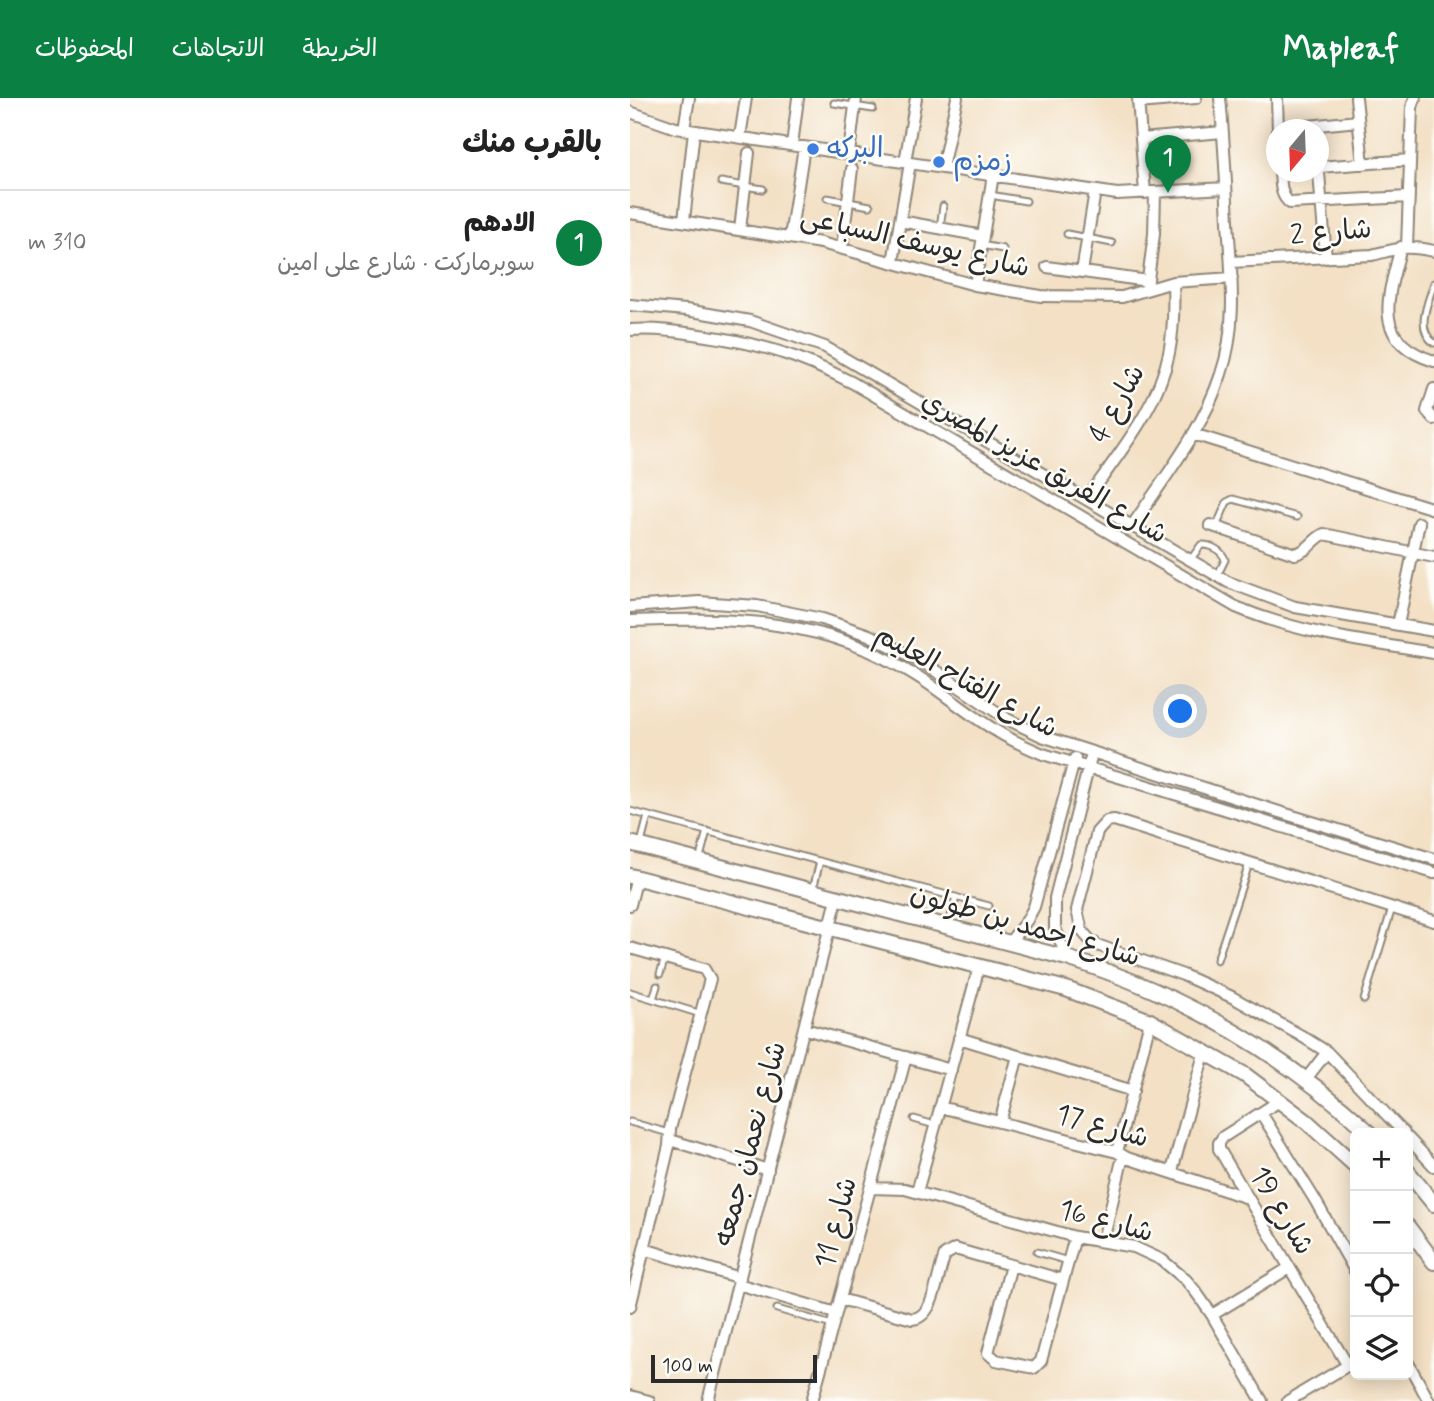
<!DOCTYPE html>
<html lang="ar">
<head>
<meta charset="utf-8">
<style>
	body { margin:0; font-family:Mynerve,"Playpen Sans Arabic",sans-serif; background:#f2f2f2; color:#222; direction:rtl }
	.controls { position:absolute; right:21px; bottom:21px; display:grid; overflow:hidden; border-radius:10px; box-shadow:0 4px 18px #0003 }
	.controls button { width:63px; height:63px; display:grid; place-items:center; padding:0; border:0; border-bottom:2px solid #e0e0e0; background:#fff; color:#222; font:35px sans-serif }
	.compass { position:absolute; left:636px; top:21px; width:63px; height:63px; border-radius:50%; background:#fff; box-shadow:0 4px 18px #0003; rotate:199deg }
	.scale { position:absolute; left:21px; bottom:18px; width:166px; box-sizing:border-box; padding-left:7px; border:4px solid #2b2b2b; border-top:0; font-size:19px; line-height:24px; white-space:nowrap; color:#2b2b2b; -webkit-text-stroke:5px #fdfcf7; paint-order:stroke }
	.you { position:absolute; left:551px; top:614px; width:24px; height:24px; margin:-18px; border:5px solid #fff; border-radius:50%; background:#1a73e8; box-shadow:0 0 0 10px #1a73e833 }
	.badge { display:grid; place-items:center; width:46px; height:46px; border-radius:50%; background:#0b8043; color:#fff; font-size:23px; font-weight:700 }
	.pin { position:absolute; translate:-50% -58px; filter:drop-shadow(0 2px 4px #0008) }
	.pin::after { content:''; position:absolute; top:37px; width:24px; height:21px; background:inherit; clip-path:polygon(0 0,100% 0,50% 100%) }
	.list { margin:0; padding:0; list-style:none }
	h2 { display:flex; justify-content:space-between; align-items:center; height:91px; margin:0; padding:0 28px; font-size:30px }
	h2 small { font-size:23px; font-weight:400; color:#767676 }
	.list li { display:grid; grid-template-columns:46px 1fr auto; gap:21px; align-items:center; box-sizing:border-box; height:105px; padding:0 28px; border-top:2px solid #e0e0e0 }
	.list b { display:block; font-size:26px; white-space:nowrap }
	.list p { margin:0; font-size:23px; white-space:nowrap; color:#767676 }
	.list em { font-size:23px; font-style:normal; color:#767676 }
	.icon { flex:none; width:38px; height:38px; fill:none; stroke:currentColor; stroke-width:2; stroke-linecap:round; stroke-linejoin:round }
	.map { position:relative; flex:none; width:804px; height:1303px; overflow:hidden; direction:ltr }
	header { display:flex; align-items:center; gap:42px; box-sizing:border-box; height:98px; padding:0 35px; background:#0b8043; color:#fff }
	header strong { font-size:33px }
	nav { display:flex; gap:38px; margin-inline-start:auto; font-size:24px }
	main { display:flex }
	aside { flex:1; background:#fff }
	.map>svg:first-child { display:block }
</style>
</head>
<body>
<header>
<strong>Mapleaf</strong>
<nav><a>الخريطة</a><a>الاتجاهات</a><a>المحفوظات</a></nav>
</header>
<main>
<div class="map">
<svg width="804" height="1303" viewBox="0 0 804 1303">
	<rect width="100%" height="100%" fill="#fdfcf7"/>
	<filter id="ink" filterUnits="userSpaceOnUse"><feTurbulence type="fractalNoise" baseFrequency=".0143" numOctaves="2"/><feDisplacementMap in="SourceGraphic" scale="14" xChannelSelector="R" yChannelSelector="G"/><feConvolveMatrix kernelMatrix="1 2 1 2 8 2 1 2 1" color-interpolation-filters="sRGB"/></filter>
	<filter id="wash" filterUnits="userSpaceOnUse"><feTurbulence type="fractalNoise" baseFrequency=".00686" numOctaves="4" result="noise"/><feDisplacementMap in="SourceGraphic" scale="28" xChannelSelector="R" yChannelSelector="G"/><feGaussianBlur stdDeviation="1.57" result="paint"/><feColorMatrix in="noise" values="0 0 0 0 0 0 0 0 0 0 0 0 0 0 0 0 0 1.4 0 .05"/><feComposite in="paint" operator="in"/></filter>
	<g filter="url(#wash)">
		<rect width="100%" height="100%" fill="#f3e0c5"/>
	</g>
	<g filter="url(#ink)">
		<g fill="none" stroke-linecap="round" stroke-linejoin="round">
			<g stroke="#8f8678" stroke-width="9">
				<path id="service" d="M204,5L243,11
					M91,84L133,91
					M360,97L396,103
					M197,100L240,108
					M310,130L313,108
					M437,136L482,145
					M351,147L373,151
					M804,185C798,205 785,230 804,245
					M586,429L597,404L603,401L667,419
					M561,461L571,447C580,446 593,453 595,462L587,478
					M0,713L359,808
					M11,745L18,718
					M69,763L77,733
					M183,791L190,763
					M319,826L326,799
					M587,862L619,766
					M30,876L35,860
					M0,894L71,916
					M23,901L27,888
					M734,902L762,810
					M284,1021L305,1027
					M0,1024L39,1035
					M407,1154L438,1163
					M147,1211L202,1227"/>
			</g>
			<g stroke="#8f8678" stroke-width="14">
				<path id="minor" d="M508,0L515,95
					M647,0L648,32
					M726,0L733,66
					M508,5L566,0
					M0,14L46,30L487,96L596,90
					M54,31L59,0
					M648,31L728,23
					M110,39L116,0
					M511,41L593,34
					M162,47L168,0
					M219,55L226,0
					M688,63L696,160
					M275,64L286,0
					M689,69L780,62
					M312,70L327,0
					M650,74C651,86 650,97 660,105L779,99
					M0,115L191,145L345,187L411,198L492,199L543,184L602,180
					M54,122L64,33
					M270,123L353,138
					M110,131L119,55
					M160,139L174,49
					M771,149C758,199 740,243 804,263
					M777,149L782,9L785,0
					M212,150L222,71
					M263,164L280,65
					M601,164L742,157C770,150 774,147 804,153
					M417,169L518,183
					M452,174L465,93
					M345,187L363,77
					M517,189L524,136L525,95
					M0,207L56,212L120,223L195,249L598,484L665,509L804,533
					M0,232C23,230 47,233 70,237C129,245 169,257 223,285L606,509C670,536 736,544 804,555
					M804,291L797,313L804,321
					M563,336L804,411
					M457,401C488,356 528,310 539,255C544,231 544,208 543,184
					M580,427L665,456C679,453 682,442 694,436L804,459
					M502,428C534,380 573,332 591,276C608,227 601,174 598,123C596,82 594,41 590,0
					M0,509L69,504L127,508L192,521L239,537L291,563L377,621L412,638L646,713L804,761
					M0,523C104,519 196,520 287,578C311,593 333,612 357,627C374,639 394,648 413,656L804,775
					M768,527L789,425
					M0,807L7,779
					M379,845L397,822L404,809L445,660
					M0,850L74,871L80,881L40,1031L39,1048L0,1209
					M437,860L425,830V800L462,655
					M175,931L321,972
					M329,940L503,993
					M676,981L697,954
					M651,1002L593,1039L589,1045V1051L718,1268
					M310,1009L487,1054L497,1060L618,1100
					M631,1015L685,1102L725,1173
					M370,1024L388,958
					M774,1035L697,954L670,937L602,899L553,877L467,847L459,841L452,833L447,812L467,734L477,723L484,722L804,823
					M778,1040L804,1068
					M40,1042L138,1072
					M487,1054L520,923
					M542,1073L575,952
					M240,1090L275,1091L445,1139L504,1149L532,1162L556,1182L566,1194L582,1217L632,1303
					M287,1094L349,869
					M473,1143L493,1058
					M14,1151L110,1180
					M381,1167L358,1255L366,1262L404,1270L411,1263L445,1139
					M108,1186L206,1215
					M210,1201L282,1221C305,1220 307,1175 315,1157L325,1151L433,1182
					M582,1217L659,1170
					M778,1265L799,1303
					M0,1298L19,1303
					M78,1303L207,801
					M182,1303L276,959
					M658,1303L725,1263"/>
			</g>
			<g stroke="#8f8678" stroke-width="18">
				<path id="tertiary" d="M0,745L437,860C550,895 653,955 740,1035
					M0,778L436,891L520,923L615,977L676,1023L725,1067
					M778,1074L804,1106
					M778,1129L804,1164"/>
			</g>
			<use href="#service" stroke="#fff" stroke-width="5"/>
			<use href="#minor" stroke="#fff" stroke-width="10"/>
			<use href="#tertiary" stroke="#fff" stroke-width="14"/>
		</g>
	</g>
	<g fill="#3f7fe0" stroke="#fdfcf7" stroke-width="2.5">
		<circle cx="183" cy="51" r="7"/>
		<circle cx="309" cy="64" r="7"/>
	</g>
	<g text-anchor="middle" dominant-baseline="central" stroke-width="5" stroke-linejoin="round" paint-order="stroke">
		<g font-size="28" fill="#366cbe" stroke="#fdfcf7" text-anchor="start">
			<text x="197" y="51">البركه</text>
			<text x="323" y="64">زمزم</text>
		</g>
		<g font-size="28" fill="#2b2b2b" stroke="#fdfcf7">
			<text transform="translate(701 135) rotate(-5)">شارع 2</text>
			<text transform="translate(285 145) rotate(13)">شارع يوسف السباعى</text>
			<text transform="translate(488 306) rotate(-61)">شارع 4</text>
			<text transform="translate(414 370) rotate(30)">شارع الفريق عزيز المصري</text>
			<text transform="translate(336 584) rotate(29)">شارع الفتاح العليم</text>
			<text transform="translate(395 828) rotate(16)">شارع احمد بن طولون</text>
			<text transform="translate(472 1029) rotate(16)">شارع 17</text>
			<text transform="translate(121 1046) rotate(-75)">شارع نعمان جمعه</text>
			<text transform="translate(651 1113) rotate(59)">شارع 19</text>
			<text transform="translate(476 1124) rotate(15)">شارع 16</text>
			<text transform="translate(207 1125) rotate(-75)">شارع 11</text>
		</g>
	</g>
</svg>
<div class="controls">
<button>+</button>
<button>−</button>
<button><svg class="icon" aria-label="locate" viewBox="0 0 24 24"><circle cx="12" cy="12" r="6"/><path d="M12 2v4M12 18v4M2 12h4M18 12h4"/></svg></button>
<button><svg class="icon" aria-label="layers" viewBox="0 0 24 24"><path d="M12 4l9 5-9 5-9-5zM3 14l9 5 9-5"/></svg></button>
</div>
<svg class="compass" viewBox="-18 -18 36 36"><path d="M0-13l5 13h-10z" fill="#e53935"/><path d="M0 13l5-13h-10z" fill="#767676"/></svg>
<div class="scale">100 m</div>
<div class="you"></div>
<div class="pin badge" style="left:538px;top:95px">1</div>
</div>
<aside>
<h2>بالقرب منك<small></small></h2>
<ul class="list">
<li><span class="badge">1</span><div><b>الادهم</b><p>سوبرماركت · شارع على امين</p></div><em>310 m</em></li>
</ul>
</aside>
</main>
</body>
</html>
